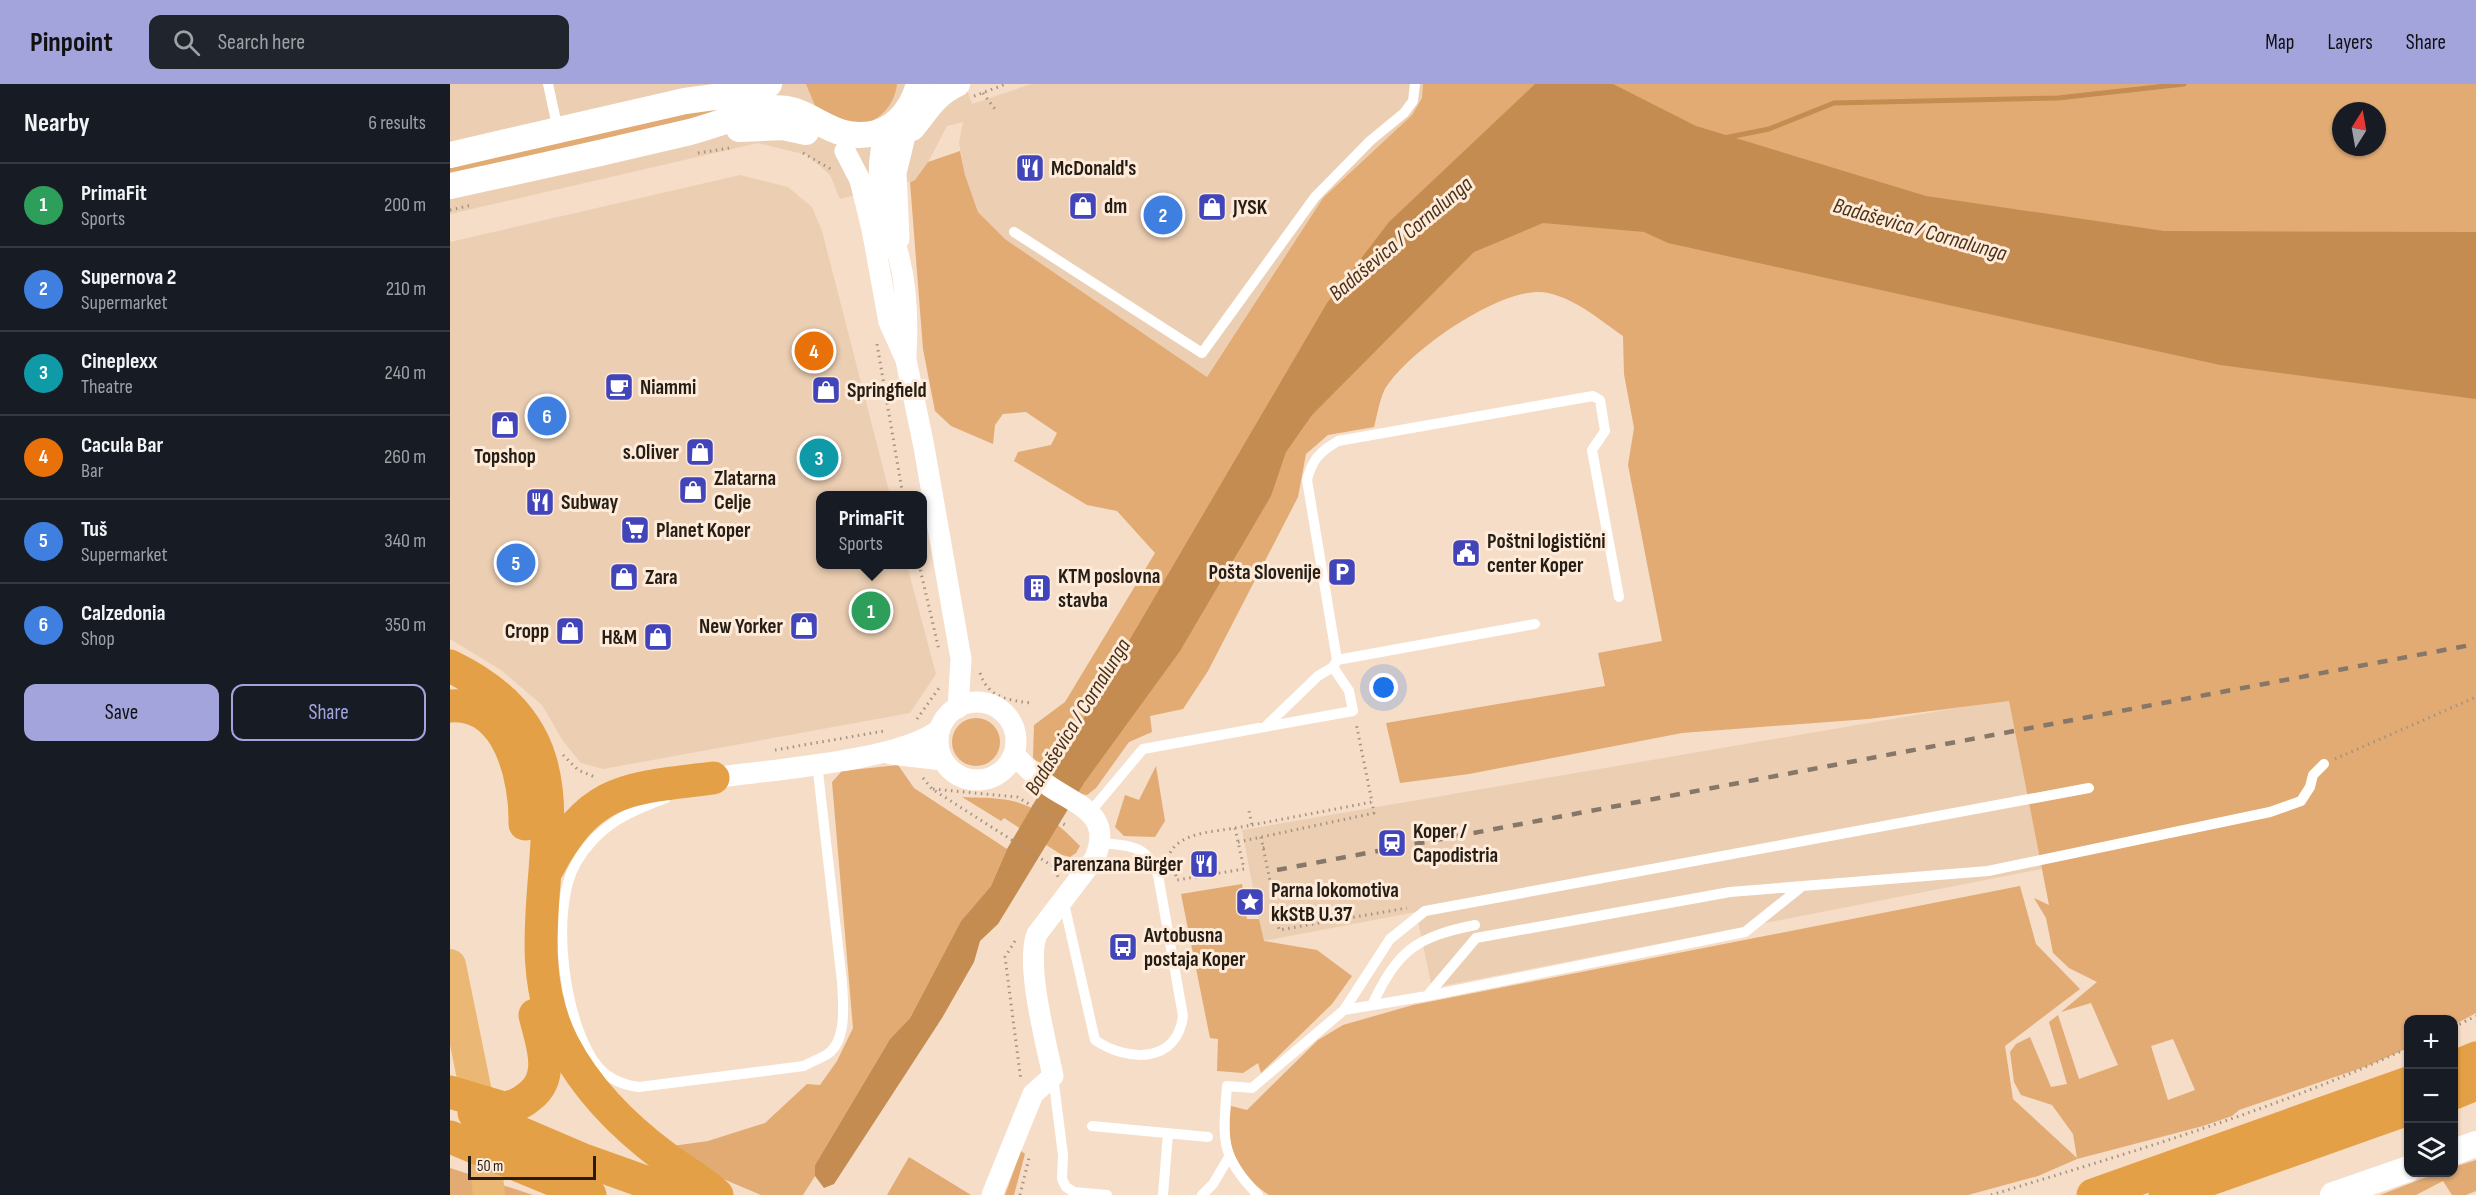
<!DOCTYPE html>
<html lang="en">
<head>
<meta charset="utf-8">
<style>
	body { margin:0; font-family:"Sofia Sans Condensed",sans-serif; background:#20242c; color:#f1f3f6 }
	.controls { position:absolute; right:18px; bottom:18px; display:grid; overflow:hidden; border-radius:12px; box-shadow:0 2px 4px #0004 }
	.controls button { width:54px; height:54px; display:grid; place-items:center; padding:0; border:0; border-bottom:2px solid #363941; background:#171b24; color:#f1f3f6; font:30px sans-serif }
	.compass { position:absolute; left:1882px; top:18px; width:54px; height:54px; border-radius:50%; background:#171b24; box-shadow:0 2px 4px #0004; rotate:11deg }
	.scale { position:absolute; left:18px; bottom:15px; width:128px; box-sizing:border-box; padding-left:6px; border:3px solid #261e15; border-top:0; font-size:16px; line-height:21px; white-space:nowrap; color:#261e15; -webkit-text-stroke:4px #feebd9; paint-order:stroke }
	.you { position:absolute; left:934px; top:604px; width:21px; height:21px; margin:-15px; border:4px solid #fff; border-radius:50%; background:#1a73e8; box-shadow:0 0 0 9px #1a73e833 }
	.badge { display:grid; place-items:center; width:39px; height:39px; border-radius:50%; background:#a2a4db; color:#fff; font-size:20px; font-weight:700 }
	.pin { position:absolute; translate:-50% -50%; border:3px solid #fff; box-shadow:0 2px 6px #0006 }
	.popup { position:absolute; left:366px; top:407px; width:111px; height:78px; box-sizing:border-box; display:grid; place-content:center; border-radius:12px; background:#171b24; filter:drop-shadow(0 2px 4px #0005); font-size:20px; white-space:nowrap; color:#9ea1a6 }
	.popup b { font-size:22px; color:#f1f3f6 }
	.popup::after { content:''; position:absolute; left:50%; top:100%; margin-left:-12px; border:12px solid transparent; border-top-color:#171b24 }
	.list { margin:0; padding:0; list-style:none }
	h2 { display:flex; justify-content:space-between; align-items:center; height:78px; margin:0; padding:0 24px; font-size:26px }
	h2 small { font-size:20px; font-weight:400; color:#9ea1a6 }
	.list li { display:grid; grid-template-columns:39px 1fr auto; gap:18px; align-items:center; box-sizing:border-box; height:84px; padding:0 24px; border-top:2px solid #363941 }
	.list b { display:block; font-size:22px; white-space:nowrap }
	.list p { margin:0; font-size:20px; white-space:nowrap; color:#9ea1a6 }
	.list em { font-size:20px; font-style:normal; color:#9ea1a6 }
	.actions { display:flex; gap:12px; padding:18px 24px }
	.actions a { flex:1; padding:14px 0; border:2px solid #a2a4db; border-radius:12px; text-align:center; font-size:21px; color:#a2a4db }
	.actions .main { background:#a2a4db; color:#111 }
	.icon { flex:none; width:33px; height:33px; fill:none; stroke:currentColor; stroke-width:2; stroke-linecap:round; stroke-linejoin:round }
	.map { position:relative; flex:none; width:2026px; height:1111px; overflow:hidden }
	header { display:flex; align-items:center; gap:36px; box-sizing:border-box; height:84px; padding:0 30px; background:#a2a4db; color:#111 }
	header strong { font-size:28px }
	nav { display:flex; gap:33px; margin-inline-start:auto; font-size:21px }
	.search { width:420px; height:54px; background:#20242c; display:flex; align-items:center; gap:15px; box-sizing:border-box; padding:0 21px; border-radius:12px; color:#9ea1a6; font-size:22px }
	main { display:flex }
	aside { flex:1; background:#171b24 }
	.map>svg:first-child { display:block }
</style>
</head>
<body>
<header>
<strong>Pinpoint</strong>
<div class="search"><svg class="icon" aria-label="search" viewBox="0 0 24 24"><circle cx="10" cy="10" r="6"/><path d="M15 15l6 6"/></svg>Search here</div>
<nav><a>Map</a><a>Layers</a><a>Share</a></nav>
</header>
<main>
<aside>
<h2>Nearby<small>6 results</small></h2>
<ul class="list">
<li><span class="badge" style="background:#2e9e5b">1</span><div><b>PrimaFit</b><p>Sports</p></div><em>200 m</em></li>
<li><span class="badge" style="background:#3f7fe0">2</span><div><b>Supernova 2</b><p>Supermarket</p></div><em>210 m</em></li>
<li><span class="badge" style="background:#0f9aa8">3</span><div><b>Cineplexx</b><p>Theatre</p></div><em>240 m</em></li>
<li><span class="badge" style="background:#e8710a">4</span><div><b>Cacula Bar</b><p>Bar</p></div><em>260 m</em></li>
<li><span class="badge" style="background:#3f7fe0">5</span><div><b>Tuš</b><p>Supermarket</p></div><em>340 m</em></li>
<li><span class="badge" style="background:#3f7fe0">6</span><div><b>Calzedonia</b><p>Shop</p></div><em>350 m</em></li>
</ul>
<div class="actions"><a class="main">Save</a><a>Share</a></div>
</aside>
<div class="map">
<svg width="2026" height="1111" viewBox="0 0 2026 1111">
	<rect width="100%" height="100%" fill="#f5ddc7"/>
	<path fill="#eccfb3" d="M0,0H515L522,20L581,0H973L972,14L962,31L873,114L757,293L555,155L528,128L515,91L509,59L513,38L497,42L474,86L465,96L390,115L380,91L357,71L308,59L0,130Z
		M290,91L338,103L362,123L372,147L440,411L370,412V480L457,481L486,590L460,629L153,685L131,679L113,657L92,621L51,586L0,555V158Z
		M1559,615L1592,785L982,904L966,828L813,857L792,746Z"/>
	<path fill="#e1ab73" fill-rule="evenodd" d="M356,0H447C445,21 428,40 406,41C394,41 376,29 366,24Z
		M973,0H2026V929L2004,941V936H1958V964L1917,982L1789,1026L1782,1032L1753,1042L1627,1075L1588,1092L1518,1111H819C782,1086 776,1066 781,1022L797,1026L868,956L893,941L963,921L1570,802L1586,860L1630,905L1555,962L1563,1015L1627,1074L1623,1050L1602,1021L1571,1011L1564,998L1560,968L1566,960L1580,953L1601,1003L1617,1000L1599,938L1608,931L1629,995L1668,981L1641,919L1611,928L1647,898L1619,884L1603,869L1596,834L1584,814L1599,821L1559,617L1418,635L1232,649L1019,690L950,699L936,639L1155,602L1148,569L1212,557L1178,381L1184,344L1174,290L1173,252C1150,236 1126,215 1098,209C1054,199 954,270 934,307C929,318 927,332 924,343L878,351L856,370L848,413L758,587L733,625L700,632L702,648L679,658L646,704L637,711L630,710L583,674L584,641L615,618L705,469L667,427L637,421L564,377L568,368L601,361L607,349L576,328L553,330L545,341L543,360L501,342L485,327L473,265L460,98L465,96L478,78L510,67L515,91L528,128L555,155L757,293L873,114L962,31L972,14ZM1891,27H1927V63H1891ZM1723,955L1745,1006L1718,1016L1701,962Z
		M288,16L291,26L0,91V81Z
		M502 658a24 24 0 1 1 48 0a24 24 0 1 1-48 0Z
		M448,681L464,704L557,765L541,802L511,837L460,934L440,955L365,1081V1092L353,1111H311L252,1086L215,1063L258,1057L315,1039L357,1000L370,1001L387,977L403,944L382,698L392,687Z
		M706,682L715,737L705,753L674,752L665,743L675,711L689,716Z
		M512,713C525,714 537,713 550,715C583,718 608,739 630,762L626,769L620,773L612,771L554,734L551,737Z
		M792,800L797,835H809L814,857L867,866L902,892L882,920L811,989L808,979L793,989L767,987L768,955L760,954L731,810Z
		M571,1067L575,1070L564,1111H555Z
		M459,1073L521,1111H437Z
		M2026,1076V1107L2016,1111H2002L1993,1097L1966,1111H1930L1987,1089L2004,1088V1083Z
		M0,1084L83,1111H0Z"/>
	<path fill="#c48c50" d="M1085,0H1163L1246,42L1476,112L1714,147L2026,148V315L1770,281L1218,159L1194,148L1093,139L1024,168L862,331L836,368L821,412L730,567L634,699L548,840L530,857L524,878L492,934L384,1100L374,1104L365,1092V1081L440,955L460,934L511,837L541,802L557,765L877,219L939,138Z"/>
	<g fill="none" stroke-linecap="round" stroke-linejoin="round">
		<path stroke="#c48c50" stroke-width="5" d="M1274,54L1319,45L1384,19L1608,14L1734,0"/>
		<path stroke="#a59382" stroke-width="3" stroke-dasharray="1.5 4.5" stroke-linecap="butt" d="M533,9L547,28
			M524,12L556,0
			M248,69L280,64
			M353,69L384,87
			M0,126L22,121
			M427,260L453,412
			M469,480L489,566
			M530,589C538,614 558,616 581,619
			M467,635L489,604
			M325,666L434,647
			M113,671L128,686L147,694
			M1885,675L2026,613
			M473,694L482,705L604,783L608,793
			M483,705L567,713L617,742
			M802,741L922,718L906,639
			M785,744L794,785L727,796L720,769C731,748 764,748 785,744Z
			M785,744L802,741L799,727
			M811,753L821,802L826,801
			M788,758L924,729L922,718
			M813,764L819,763
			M821,802L829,846L957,824
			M565,857L555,873L571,997
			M2004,943L2026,932
			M570,1111L579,1074
			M1541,1111C1682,1068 1825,1026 1958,964"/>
		<path stroke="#fff" stroke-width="10" d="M98,0L108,46
			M564,148L752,269L865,113L920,57L954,29L963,17L965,0
			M887,576L1085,540
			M815,643L868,592L883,583L887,576L857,396C862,375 871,367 888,357L1143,312L1150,316L1155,347L1142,366L1169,513
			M216,714C178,728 148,741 126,779C99,826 114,943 149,984C160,996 173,1001 189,1003L354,982C361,978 369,975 376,971C398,958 393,919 392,898L367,679
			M641,727L693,665L903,627L899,607L883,583
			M613,815L645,956C677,978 727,980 733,932L708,791C696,760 680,762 651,759
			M977,912L1295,848L1350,804
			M922,921C948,866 966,853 1025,841
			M894,926L977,912L1026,854L1280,808L1538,787L1820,728L1851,717L1860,703L1863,691L1874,680
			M603,992L613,1071L612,1095L616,1103L624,1108L657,1111
			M642,1042L758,1053
			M713,1111L718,1049
			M752,1111L763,1100L779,1073
			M808,1111C769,1072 773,1054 777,1002L802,1004L894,926L940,855L975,827L1639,704"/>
		<path stroke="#fff" stroke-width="21" d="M436,45C421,96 434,119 447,166C457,200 458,237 456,272
			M395,67L410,96L422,145L439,238L456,276L474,363L511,575L508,624
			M449,155L446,89L455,52
			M488 657a39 39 0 1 1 78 0a39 39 0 1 1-78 0Z
			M441,670L493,676
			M263,694C317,686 451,677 490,645
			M542,1111L583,1010L603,992C596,959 575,879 587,850L645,774C663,730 628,722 599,702C586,694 574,681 564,670"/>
		<path stroke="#fff" stroke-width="26" d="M462,44C477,26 485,10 507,0
			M289,45L333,43L356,48
			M0,71L235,17L293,9L319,0
			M0,102C80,85 160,67 240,48C266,41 292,30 319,25C360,18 378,61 426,49C449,43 463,22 469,0
			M2004,1068L2026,1060
			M1883,1111L1958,1085"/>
		<path stroke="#eab874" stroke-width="32" d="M0,881L30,1028L39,1111"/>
		<path stroke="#e3a046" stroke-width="33" d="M0,582C179,668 43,824 113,960C137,1006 174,1043 216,1074C233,1087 251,1096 267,1111
			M0,622C59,617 76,695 75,740
			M98,784C141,702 178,705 263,694
			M2004,983L2026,974
			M0,1008L54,1024C64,1023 72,1019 80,1012C106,992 91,957 85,931
			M2004,1009L2026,1000
			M24,1029L131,1075L232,1111
			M0,1053L140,1111
			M1643,1111L1958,999
			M1715,1111L1958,1025"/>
		<path stroke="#867768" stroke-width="4.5" stroke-dasharray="10 10" stroke-linecap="butt" d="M827,786L2026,560"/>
	</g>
	<defs>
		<g id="restaurant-square" transform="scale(1.5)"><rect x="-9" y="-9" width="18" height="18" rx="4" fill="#4244b9" stroke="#feebd9"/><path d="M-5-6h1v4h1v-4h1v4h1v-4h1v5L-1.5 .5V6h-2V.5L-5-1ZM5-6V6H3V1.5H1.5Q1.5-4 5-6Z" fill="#fff"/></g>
		<g id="shop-square" transform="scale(1.5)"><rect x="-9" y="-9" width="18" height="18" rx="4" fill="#4244b9" stroke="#feebd9"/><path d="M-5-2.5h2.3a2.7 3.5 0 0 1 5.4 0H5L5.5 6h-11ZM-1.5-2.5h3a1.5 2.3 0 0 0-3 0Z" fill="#fff"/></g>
		<g id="cafe-square" transform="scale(1.5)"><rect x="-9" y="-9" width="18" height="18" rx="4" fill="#4244b9" stroke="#feebd9"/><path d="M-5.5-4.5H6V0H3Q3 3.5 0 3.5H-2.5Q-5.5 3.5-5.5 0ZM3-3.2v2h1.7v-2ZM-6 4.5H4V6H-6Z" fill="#fff"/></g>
		<g id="supermarket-square" transform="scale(1.5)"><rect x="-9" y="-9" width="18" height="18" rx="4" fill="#4244b9" stroke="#feebd9"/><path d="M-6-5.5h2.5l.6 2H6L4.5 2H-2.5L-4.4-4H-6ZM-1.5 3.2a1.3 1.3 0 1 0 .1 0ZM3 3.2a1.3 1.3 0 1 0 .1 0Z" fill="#fff"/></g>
		<g id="civic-square" transform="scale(1.5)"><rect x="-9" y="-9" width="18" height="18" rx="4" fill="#4244b9" stroke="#feebd9"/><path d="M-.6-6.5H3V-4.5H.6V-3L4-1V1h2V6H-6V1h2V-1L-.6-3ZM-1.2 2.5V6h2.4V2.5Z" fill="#fff"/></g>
		<g id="parking-square" transform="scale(1.5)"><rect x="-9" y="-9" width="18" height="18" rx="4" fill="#4244b9" stroke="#feebd9"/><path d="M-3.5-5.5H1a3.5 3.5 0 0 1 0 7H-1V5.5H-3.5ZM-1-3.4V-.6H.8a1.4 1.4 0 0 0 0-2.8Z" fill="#fff"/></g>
		<g id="building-square" transform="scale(1.5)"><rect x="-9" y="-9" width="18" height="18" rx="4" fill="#4244b9" stroke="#feebd9"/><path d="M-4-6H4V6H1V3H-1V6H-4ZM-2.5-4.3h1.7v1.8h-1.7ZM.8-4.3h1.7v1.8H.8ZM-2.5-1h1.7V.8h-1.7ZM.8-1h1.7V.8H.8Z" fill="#fff"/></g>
		<g id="station-square" transform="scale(1.5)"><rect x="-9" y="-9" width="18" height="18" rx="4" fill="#4244b9" stroke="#feebd9"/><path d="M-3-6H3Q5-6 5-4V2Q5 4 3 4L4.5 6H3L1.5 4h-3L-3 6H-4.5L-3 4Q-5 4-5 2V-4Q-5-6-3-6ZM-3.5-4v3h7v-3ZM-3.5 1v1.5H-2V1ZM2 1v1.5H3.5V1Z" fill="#fff"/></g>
		<g id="sight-square" transform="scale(1.5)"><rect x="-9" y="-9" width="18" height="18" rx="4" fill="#4244b9" stroke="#feebd9"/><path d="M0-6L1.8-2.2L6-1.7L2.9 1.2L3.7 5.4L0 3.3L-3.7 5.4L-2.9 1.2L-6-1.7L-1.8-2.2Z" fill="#fff"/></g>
		<g id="bus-square" transform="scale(1.5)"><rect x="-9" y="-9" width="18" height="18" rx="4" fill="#4244b9" stroke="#feebd9"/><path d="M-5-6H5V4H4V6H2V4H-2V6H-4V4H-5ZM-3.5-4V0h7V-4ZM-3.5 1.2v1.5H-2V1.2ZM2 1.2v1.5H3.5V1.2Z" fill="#fff"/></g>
	</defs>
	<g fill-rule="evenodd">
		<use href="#restaurant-square" x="580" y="84"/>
		<use href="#shop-square" x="633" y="122"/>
		<use href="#shop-square" x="762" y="123"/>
		<use href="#cafe-square" x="169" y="303"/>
		<use href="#shop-square" x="376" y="306"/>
		<use href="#shop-square" x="55" y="341"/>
		<use href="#shop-square" x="250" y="368"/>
		<use href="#shop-square" x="243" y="406"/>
		<use href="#restaurant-square" x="90" y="418"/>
		<use href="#supermarket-square" x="185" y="446"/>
		<use href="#civic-square" x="1016" y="469"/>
		<use href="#parking-square" x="892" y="488"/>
		<use href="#shop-square" x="174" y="493"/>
		<use href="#building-square" x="587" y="504"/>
		<use href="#shop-square" x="354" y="542"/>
		<use href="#shop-square" x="120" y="547"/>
		<use href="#shop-square" x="208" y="553"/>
		<use href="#station-square" x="942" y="759"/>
		<use href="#restaurant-square" x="754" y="780"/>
		<use href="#sight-square" x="800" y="818"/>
		<use href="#bus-square" x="673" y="863"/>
	</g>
	<g text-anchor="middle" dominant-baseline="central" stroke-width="6" stroke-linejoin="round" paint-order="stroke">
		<g font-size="21" font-weight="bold" fill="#261e15" stroke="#feebd9" text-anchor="start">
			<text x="601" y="84">McDonald's</text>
			<text x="654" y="122">dm</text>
			<text x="783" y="123">JYSK</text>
			<text x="190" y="303">Niammi</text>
			<text x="397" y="306">Springfield</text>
			<text x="229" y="368" text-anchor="end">s.Oliver</text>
			<text x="55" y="372" text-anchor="middle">Topshop</text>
			<text x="264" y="394">Zlatarna<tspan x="264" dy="24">Celje</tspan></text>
			<text x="111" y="418">Subway</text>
			<text x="206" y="446">Planet Koper</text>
			<text x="1037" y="457">Poštni logistični<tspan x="1037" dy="24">center Koper</tspan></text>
			<text x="871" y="488" text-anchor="end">Pošta Slovenije</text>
			<text x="608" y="492">KTM poslovna<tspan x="608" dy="24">stavba</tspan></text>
			<text x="195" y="493">Zara</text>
			<text x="333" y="542" text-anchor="end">New Yorker</text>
			<text x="99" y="547" text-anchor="end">Cropp</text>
			<text x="187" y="553" text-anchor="end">H&amp;M</text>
			<text x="963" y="747">Koper /<tspan x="963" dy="24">Capodistria</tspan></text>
			<text x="733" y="780" text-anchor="end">Parenzana Bürger</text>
			<text x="821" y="806">Parna lokomotiva<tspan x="821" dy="24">kkStB U.37</tspan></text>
			<text x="694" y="851">Avtobusna<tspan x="694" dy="24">postaja Koper</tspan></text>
		</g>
		<g font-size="22" font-style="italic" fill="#4a3117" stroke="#feebd9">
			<text transform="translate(1470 146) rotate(16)">Badaševica / Cornalunga</text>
			<text transform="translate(951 155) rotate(-40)">Badaševica / Cornalunga</text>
			<text transform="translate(628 633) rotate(-58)">Badaševica / Cornalunga</text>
		</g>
	</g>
</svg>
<div class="controls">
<button>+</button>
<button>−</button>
<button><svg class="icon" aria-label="layers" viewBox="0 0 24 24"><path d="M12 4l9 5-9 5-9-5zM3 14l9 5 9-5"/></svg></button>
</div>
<svg class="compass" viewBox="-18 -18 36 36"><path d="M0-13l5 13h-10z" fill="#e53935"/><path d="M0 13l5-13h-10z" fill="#9ea1a6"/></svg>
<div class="scale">50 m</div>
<div class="you"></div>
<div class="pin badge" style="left:421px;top:527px;background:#2e9e5b">1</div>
<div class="popup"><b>PrimaFit</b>Sports</div>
<div class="pin badge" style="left:713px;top:131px;background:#3f7fe0">2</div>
<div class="pin badge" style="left:369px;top:374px;background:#0f9aa8">3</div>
<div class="pin badge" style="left:364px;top:267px;background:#e8710a">4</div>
<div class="pin badge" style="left:66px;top:479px;background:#3f7fe0">5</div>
<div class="pin badge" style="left:97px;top:332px;background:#3f7fe0">6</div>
</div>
</main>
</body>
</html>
